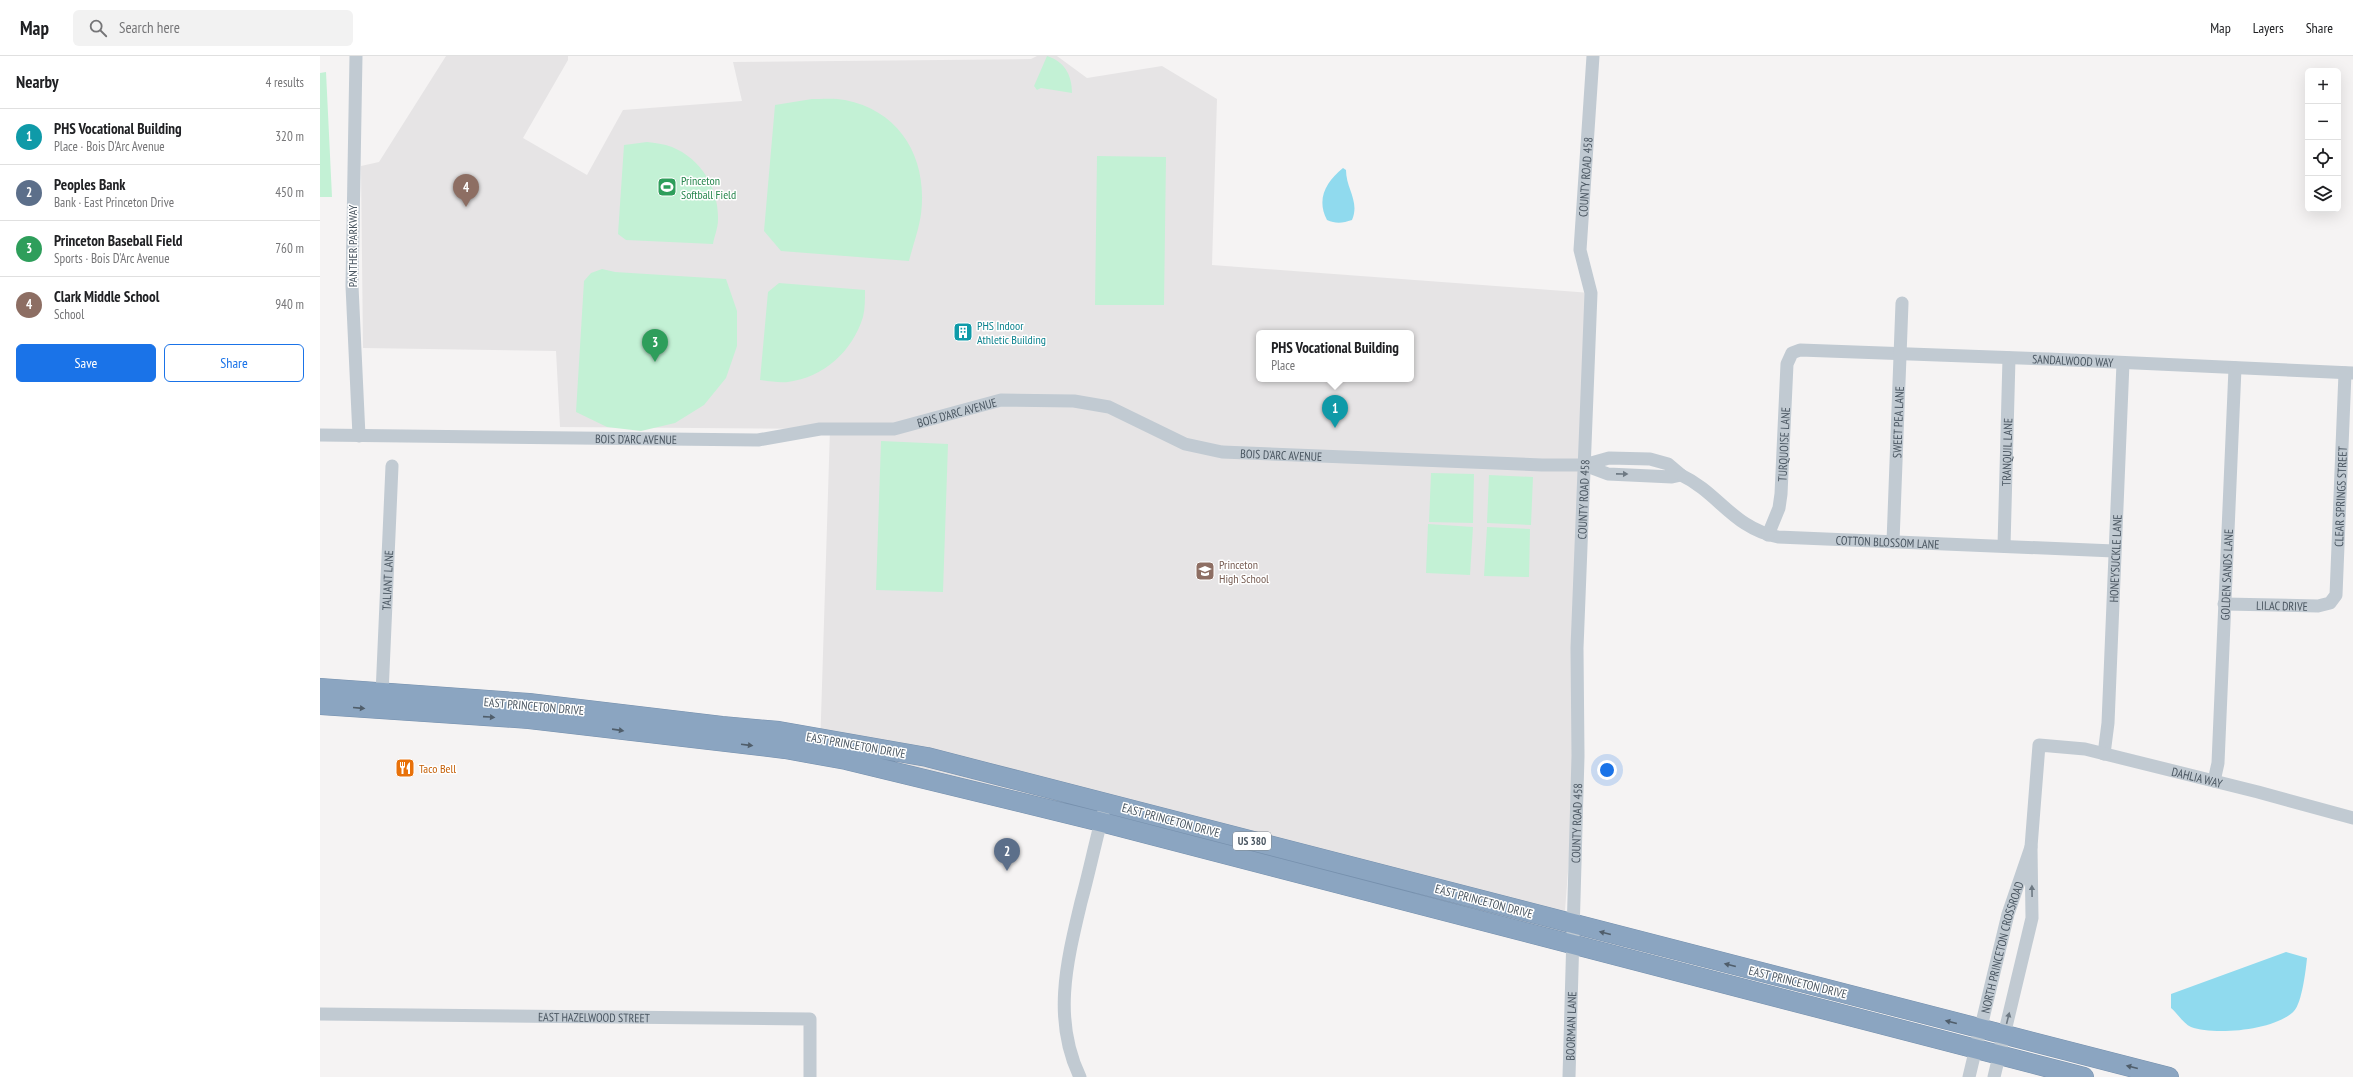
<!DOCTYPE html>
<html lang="en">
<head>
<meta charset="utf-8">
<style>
	body { margin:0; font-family:"PT Sans Narrow",sans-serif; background:#f2f2f2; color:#202124 }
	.controls { position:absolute; right:12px; top:12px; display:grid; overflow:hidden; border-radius:6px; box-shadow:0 4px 16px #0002 }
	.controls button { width:36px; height:36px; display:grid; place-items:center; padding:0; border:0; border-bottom:1px solid #e0e0e0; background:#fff; color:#202124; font:20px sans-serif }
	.you { position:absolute; left:1287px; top:714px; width:14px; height:14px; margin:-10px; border:3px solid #fff; border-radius:50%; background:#1a73e8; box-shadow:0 0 0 6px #1a73e833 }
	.badge { display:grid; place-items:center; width:26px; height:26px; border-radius:50%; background:#1a73e8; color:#fff; font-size:13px; font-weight:700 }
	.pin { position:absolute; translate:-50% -33px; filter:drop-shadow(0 1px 2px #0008) }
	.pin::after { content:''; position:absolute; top:21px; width:14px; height:12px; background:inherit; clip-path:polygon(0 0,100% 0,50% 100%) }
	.popup { position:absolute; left:936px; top:274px; width:158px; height:52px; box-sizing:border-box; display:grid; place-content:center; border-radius:6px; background:#fff; filter:drop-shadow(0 1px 3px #0005); font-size:13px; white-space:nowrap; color:#757577 }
	.popup b { font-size:15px; color:#202124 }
	.popup::after { content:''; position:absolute; left:50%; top:100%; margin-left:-8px; border:8px solid transparent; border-top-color:#fff }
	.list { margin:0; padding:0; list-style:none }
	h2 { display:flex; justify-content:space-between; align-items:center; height:52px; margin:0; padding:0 16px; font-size:17px }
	h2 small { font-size:13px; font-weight:400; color:#757577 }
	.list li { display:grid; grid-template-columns:26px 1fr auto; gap:12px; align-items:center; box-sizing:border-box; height:56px; padding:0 16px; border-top:1px solid #e0e0e0 }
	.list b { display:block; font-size:15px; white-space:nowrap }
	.list p { margin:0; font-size:13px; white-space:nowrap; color:#757577 }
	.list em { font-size:13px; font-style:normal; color:#757577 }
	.actions { display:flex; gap:8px; padding:12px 16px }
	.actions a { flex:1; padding:9px 0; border:1px solid #1a73e8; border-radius:6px; text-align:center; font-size:14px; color:#1a73e8 }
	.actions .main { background:#1a73e8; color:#fff }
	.icon { flex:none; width:22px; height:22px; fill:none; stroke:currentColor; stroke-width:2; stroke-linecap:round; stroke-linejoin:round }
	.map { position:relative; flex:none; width:2033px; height:1021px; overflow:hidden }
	header { display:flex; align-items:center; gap:24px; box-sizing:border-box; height:56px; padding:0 20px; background:#fff; border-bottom:1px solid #e0e0e0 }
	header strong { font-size:19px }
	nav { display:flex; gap:22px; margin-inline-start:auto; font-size:14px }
	.search { width:280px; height:36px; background:#f2f2f2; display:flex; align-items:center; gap:10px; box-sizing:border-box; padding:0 14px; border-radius:6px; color:#757577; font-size:15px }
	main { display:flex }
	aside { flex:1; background:#fff }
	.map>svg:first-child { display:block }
</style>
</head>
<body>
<header>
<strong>Map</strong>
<div class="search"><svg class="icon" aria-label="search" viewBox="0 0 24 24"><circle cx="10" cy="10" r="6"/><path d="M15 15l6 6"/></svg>Search here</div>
<nav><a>Map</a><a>Layers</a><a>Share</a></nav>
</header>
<main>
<aside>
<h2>Nearby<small>4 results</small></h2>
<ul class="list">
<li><span class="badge" style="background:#0f9aa8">1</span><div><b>PHS Vocational Building</b><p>Place · Bois D'Arc Avenue</p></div><em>320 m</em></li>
<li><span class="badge" style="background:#5c6f8a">2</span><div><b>Peoples Bank</b><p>Bank · East Princeton Drive</p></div><em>450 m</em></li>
<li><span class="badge" style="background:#2e9e5b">3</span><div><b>Princeton Baseball Field</b><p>Sports · Bois D'Arc Avenue</p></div><em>760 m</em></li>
<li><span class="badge" style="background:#8d6e63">4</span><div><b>Clark Middle School</b><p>School</p></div><em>940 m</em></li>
</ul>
<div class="actions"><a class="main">Save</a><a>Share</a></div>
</aside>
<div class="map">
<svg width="2033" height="1021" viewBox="0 0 2033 1021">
	<rect width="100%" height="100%" fill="#f5f3f3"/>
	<path fill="#e6e4e5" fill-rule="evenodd" d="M126,0H248V4L203,82L267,119L303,54L422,45L413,6L711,3L717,0H737L767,22L842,10L897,43L892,209L1271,237L1260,658L1245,855L500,694L510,373L240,371L236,295L43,292L41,110L59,106ZM939,277H1091V323H939Z"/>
	<path fill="#c3f1d5" d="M727,0C745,6 752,19 752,37L721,32L717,34L714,30Z
		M6,16L12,141H0V17Z
		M492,43C502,43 515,42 525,44C581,55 608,103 601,158C599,173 593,189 589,205L461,195L444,175L455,49Z
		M327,86C335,87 344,88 352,91C381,103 399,132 398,164C398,172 394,181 393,188L306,184L298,178L304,89Z
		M777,100L846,101L844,249H775Z
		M282,213L295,216L406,223L417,255V290L406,322L384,349L355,367L321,375L287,371L256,356L264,225L271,217Z
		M459,227L545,234C545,243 545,253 543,261C532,296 504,321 468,326C459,327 449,325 440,324L448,236Z
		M561,385L628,388L623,536L556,534Z
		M1111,417L1154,418L1153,467L1109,466Z
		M1169,419L1213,421L1211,469L1167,467Z
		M1108,468L1153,471L1150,519L1106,517Z
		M1167,471L1210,473L1209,521L1164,520Z"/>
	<path fill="#90daee" d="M1023,112L1026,114C1026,133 1040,145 1032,164C1023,167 1016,168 1007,164C996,143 1006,126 1023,112Z
		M1966,896L1987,902C1986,913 1982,947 1974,955C1956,974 1895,980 1871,971C1864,968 1857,957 1851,952V938Z"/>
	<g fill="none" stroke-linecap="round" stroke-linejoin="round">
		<g stroke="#7690ad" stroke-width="20">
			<path id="highway" d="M0,632L209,647L402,670L459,675L607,701L1849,1021
				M0,649L209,663L465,693L526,704L781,766L1764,1021"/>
		</g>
		<g stroke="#c1cad2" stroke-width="13">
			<path d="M36,0L32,230L39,380"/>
			<path id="s1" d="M0,379L438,384L500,373H574L681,344L754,345L789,351L865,388L902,396L1222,409H1264L1289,402L1330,403L1348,408L1361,419L1352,421L1288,418L1264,409"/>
			<path id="s2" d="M1361,419C1399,437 1413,472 1458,481L1794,495"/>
			<path id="s3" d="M1448,479L1459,452L1461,438L1467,308L1472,297L1480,294L1729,303L2033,317"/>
			<path id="s4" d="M1573,486L1582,247"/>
			<path id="s5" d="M1684,490L1689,302"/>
			<path id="s6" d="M1904,548L1998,550L2010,547L2016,539L2025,317"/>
			<path id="s7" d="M62,638L72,410"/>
			<path id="s8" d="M1784,698L1788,667L1803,307"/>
			<path id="s9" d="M1894,725L1898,707L1915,312"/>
			<path id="s10" d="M1711,791L1719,689L1765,693L1938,736L2033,762"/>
			<path id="s11" d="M0,958L490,963V1021"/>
			<path d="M760,1021C732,963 747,905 761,846C769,817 775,787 783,758"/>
			<path id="s12" d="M1249,1021L1258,700L1257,592L1271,237L1260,194L1273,0"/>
			<path id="s13" d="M1649,1021L1688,858L1711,791L1712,862L1674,1021"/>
		</g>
		<use href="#highway" stroke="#8ba5c1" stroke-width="19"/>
	</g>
	<defs><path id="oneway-solid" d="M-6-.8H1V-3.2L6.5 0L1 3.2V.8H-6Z"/></defs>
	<g fill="#6e7983">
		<use href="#oneway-solid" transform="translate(1302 418) rotate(1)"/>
		<use href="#oneway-solid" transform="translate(1712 835) rotate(-91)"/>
		<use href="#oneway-solid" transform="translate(1688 962) rotate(-76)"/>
	</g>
	<g fill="#505e6b">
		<use href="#oneway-solid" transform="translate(39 652) rotate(5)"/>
		<use href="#oneway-solid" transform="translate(169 661) rotate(4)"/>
		<use href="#oneway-solid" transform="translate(298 674) rotate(8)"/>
		<use href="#oneway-solid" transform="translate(427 689) rotate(7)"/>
		<use href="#oneway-solid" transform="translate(1285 877) rotate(-166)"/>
		<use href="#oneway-solid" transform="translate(1410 909) rotate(-166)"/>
		<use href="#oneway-solid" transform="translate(1631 966) rotate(-166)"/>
		<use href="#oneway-solid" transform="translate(1812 1011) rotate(-166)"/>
	</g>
	<defs>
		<g id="stadium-square" transform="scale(1)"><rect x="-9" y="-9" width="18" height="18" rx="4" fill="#2e9e5b" stroke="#fff"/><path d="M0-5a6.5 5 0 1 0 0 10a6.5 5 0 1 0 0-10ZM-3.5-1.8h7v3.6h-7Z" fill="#fff"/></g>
		<g id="building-square" transform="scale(1)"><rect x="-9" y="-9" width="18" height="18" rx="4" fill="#0f9aa8" stroke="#fff"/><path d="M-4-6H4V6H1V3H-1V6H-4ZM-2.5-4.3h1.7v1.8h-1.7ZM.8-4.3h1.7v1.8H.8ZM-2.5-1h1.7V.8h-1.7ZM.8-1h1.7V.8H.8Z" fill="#fff"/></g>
		<g id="school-square" transform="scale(1)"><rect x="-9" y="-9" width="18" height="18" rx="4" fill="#8d6e63" stroke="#fff"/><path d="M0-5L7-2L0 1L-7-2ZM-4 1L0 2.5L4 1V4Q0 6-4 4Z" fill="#fff"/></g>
		<g id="restaurant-square" transform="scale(1)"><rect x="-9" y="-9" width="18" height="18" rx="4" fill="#e8710a" stroke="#fff"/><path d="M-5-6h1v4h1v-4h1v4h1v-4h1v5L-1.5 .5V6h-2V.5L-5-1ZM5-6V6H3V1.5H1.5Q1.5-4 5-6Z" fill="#fff"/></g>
	</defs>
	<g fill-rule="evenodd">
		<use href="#stadium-square" x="347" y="131"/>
		<use href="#building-square" x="643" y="276"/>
		<use href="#school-square" x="885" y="515"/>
		<use href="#restaurant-square" x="85" y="712"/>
	</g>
	<g text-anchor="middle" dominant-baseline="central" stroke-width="3" stroke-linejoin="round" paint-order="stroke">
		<rect fill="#fff" stroke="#808990" stroke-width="1" x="913" y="776" width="38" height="18" rx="3"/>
		<g font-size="11" font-weight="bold" fill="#4a5661">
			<text x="932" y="785">US 380</text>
		</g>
		<g font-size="12" fill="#4a5661" stroke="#fff">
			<text stroke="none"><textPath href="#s12" startOffset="902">COUNTY ROAD 458</textPath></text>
			<text transform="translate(32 190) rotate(-90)">PANTHER PARKWAY</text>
			<text stroke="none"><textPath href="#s3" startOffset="467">SANDALWOOD WAY</textPath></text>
			<text stroke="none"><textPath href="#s1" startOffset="640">BOIS D'ARC AVENUE</textPath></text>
			<text stroke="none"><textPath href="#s4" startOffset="120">SWEET PEA LANE</textPath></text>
			<text stroke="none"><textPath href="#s1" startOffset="316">BOIS D'ARC AVENUE</textPath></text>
			<text stroke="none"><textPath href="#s3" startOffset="93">TURQUOISE LANE</textPath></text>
			<text stroke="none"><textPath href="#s5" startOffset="94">TRANQUIL LANE</textPath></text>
			<text stroke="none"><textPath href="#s1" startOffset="976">BOIS D'ARC AVENUE</textPath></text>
			<text stroke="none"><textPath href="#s6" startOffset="215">CLEAR SPRINGS STREET</textPath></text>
			<text stroke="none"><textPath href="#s12" startOffset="578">COUNTY ROAD 458</textPath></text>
			<text stroke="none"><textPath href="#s2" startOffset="226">COTTON BLOSSOM LANE</textPath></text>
			<text stroke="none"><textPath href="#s8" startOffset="196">HONEYSUCKLE LANE</textPath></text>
			<text stroke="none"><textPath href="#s9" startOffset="207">GOLDEN SANDS LANE</textPath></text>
			<text stroke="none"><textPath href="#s7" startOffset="114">TALIANT LANE</textPath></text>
			<text stroke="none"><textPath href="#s6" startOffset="58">LILAC DRIVE</textPath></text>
			<text transform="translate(214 650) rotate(5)">EAST PRINCETON DRIVE</text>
			<text transform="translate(536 689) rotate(10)">EAST PRINCETON DRIVE</text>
			<text stroke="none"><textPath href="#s10" startOffset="264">DAHLIA WAY</textPath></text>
			<text transform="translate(851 764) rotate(15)">EAST PRINCETON DRIVE</text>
			<text stroke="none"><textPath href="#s12" startOffset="254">COUNTY ROAD 458</textPath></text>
			<text transform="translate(1164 845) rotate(15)">EAST PRINCETON DRIVE</text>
			<text stroke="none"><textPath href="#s13" startOffset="134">NORTH PRINCETON CROSSROAD</textPath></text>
			<text transform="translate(1478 926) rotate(14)">EAST PRINCETON DRIVE</text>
			<text stroke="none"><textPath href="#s11" startOffset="274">EAST HAZELWOOD STREET</textPath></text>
			<text stroke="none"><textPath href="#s12" startOffset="51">BOORMAN LANE</textPath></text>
		</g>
		<g font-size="12" fill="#27864d" stroke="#fff" text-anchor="start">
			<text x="361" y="124">Princeton<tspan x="361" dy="14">Softball Field</tspan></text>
		</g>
		<g font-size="12" fill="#0d838f" stroke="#fff" text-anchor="start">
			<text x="657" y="269">PHS Indoor<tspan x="657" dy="14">Athletic Building</tspan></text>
		</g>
		<g font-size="12" fill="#785e54" stroke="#fff" text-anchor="start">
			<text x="899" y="508">Princeton<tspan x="899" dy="14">High School</tspan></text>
		</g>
		<g font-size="12" fill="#c56008" stroke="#fff" text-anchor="start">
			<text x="99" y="712">Taco Bell</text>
		</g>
	</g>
</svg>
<div class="controls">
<button>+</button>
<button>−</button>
<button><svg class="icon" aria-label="locate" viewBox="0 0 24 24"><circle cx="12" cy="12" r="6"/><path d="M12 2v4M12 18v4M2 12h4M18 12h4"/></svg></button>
<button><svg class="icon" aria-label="layers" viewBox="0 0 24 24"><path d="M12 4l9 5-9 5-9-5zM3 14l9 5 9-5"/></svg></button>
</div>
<div class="you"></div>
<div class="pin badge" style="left:1015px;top:372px;background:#0f9aa8">1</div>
<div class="popup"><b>PHS Vocational Building</b>Place</div>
<div class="pin badge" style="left:687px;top:815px;background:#5c6f8a">2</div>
<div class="pin badge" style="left:335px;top:306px;background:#2e9e5b">3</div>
<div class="pin badge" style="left:146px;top:151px;background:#8d6e63">4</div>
</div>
</main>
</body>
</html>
